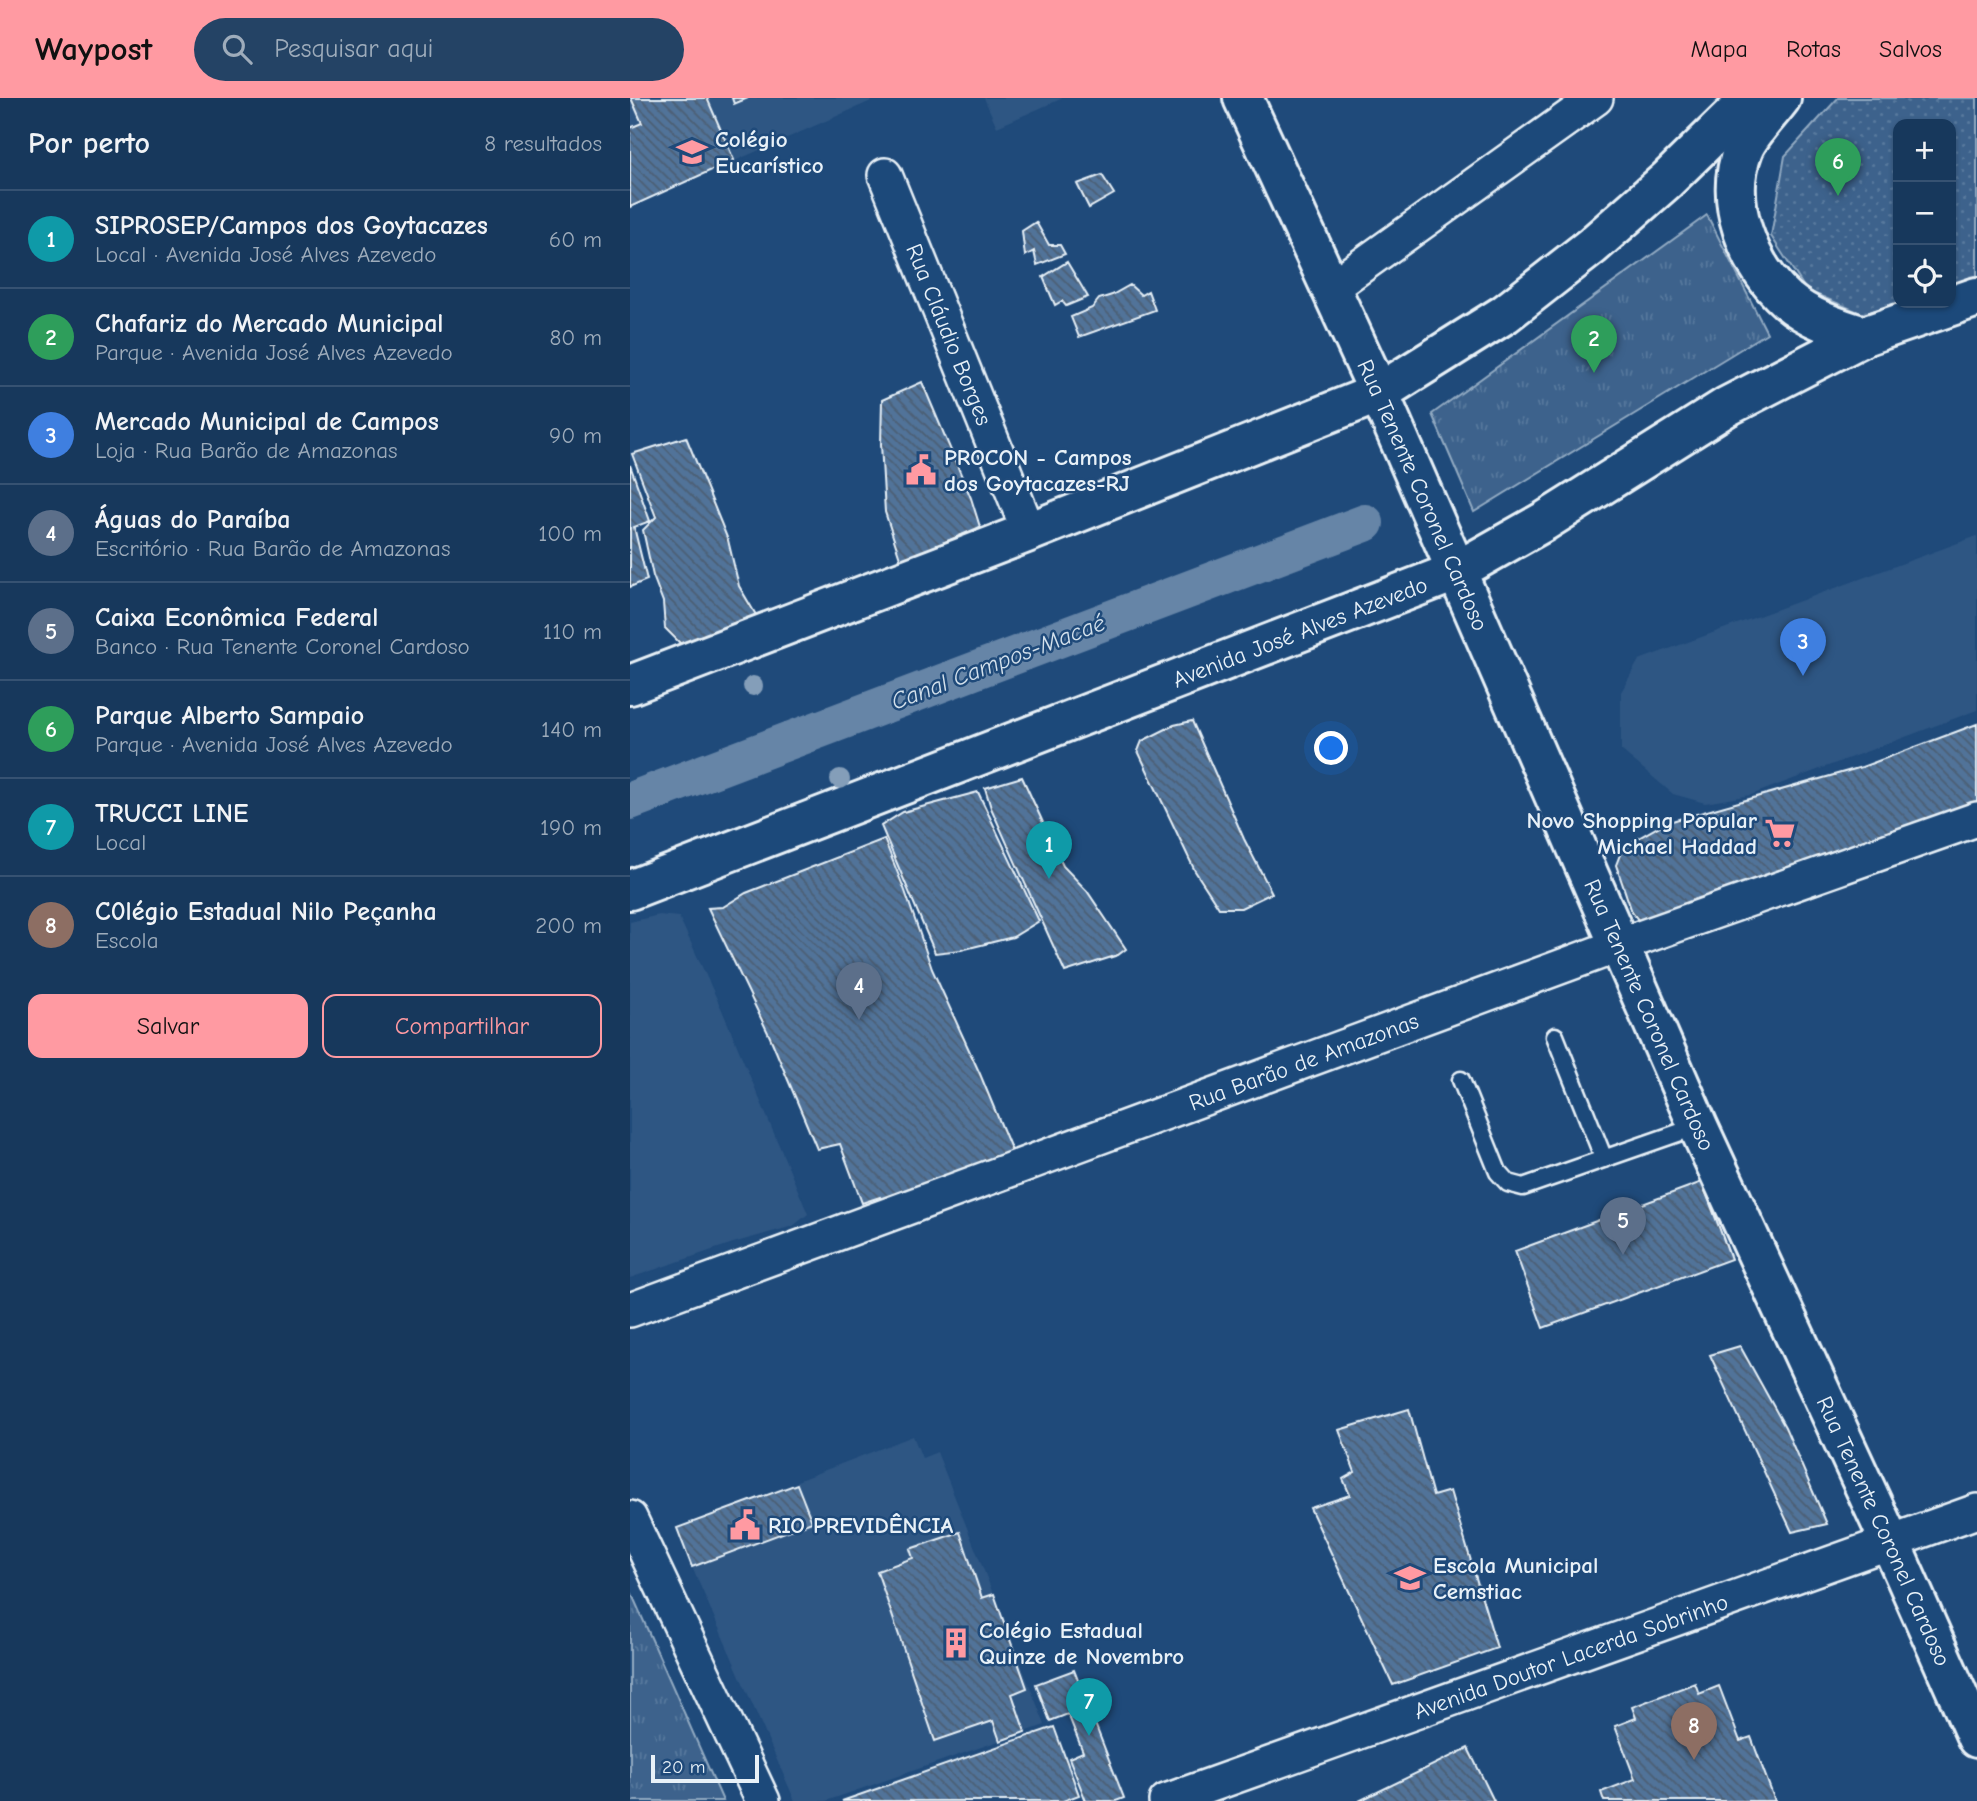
<!DOCTYPE html>
<html lang="pt">
<head>
<meta charset="utf-8">
<style>
	body { margin:0; font-family:"Comic Neue",sans-serif; background:#244365; color:#f1f3f6 }
	.controls { position:absolute; right:21px; top:21px; display:grid; overflow:hidden; border-radius:14px; box-shadow:0 2px 5px #0004 }
	.controls button { width:63px; height:63px; display:grid; place-items:center; padding:0; border:0; border-bottom:2px solid #365272; background:#17385c; color:#f1f3f6; font:35px sans-serif }
	.scale { position:absolute; left:21px; bottom:18px; width:108px; box-sizing:border-box; padding-left:7px; border:4px solid #e8f1f8; border-top:0; font-size:19px; line-height:24px; white-space:nowrap; color:#e8f1f8; -webkit-text-stroke:5px #1f4a7a; paint-order:stroke }
	.you { position:absolute; left:702px; top:651px; width:24px; height:24px; margin:-18px; border:5px solid #fff; border-radius:50%; background:#1a73e8; box-shadow:0 0 0 10px #1a73e833 }
	.badge { display:grid; place-items:center; width:46px; height:46px; border-radius:50%; background:#ff9aa2; color:#fff; font-size:23px; font-weight:700 }
	.pin { position:absolute; translate:-50% -58px; filter:drop-shadow(0 2px 4px #0008) }
	.pin::after { content:''; position:absolute; top:37px; width:24px; height:21px; background:inherit; clip-path:polygon(0 0,100% 0,50% 100%) }
	.list { margin:0; padding:0; list-style:none }
	h2 { display:flex; justify-content:space-between; align-items:center; height:91px; margin:0; padding:0 28px; font-size:30px }
	h2 small { font-size:23px; font-weight:400; color:#9eacbb }
	.list li { display:grid; grid-template-columns:46px 1fr auto; gap:21px; align-items:center; box-sizing:border-box; height:98px; padding:0 28px; border-top:2px solid #365272 }
	.list b { display:block; font-size:26px; white-space:nowrap }
	.list p { margin:0; font-size:23px; white-space:nowrap; color:#9eacbb }
	.list em { font-size:23px; font-style:normal; color:#9eacbb }
	.actions { display:flex; gap:14px; padding:21px 28px }
	.actions a { flex:1; padding:16px 0; border:2px solid #ff9aa2; border-radius:14px; text-align:center; font-size:24px; color:#ff9aa2 }
	.actions .main { background:#ff9aa2; color:#111 }
	.icon { flex:none; width:38px; height:38px; fill:none; stroke:currentColor; stroke-width:2; stroke-linecap:round; stroke-linejoin:round }
	.map { position:relative; flex:none; width:1347px; height:1703px; overflow:hidden }
	header { display:flex; align-items:center; gap:42px; box-sizing:border-box; height:98px; padding:0 35px; background:#ff9aa2; color:#111 }
	header strong { font-size:33px }
	nav { display:flex; gap:38px; margin-inline-start:auto; font-size:24px }
	.search { width:490px; height:63px; background:#244365; display:flex; align-items:center; gap:18px; box-sizing:border-box; padding:0 24px; border-radius:38px; color:#9eacbb; font-size:26px }
	main { display:flex }
	aside { flex:1; background:#17385c }
	.map>svg:first-child { display:block }
</style>
</head>
<body>
<header>
<strong>Waypost</strong>
<div class="search"><svg class="icon" aria-label="search" viewBox="0 0 24 24"><circle cx="10" cy="10" r="6"/><path d="M15 15l6 6"/></svg>Pesquisar aqui</div>
<nav><a>Mapa</a><a>Rotas</a><a>Salvos</a></nav>
</header>
<main>
<aside>
<h2>Por perto<small>8 resultados</small></h2>
<ul class="list">
<li><span class="badge" style="background:#0f9aa8">1</span><div><b>SIPROSEP/Campos dos Goytacazes</b><p>Local · Avenida José Alves Azevedo</p></div><em>60 m</em></li>
<li><span class="badge" style="background:#2e9e5b">2</span><div><b>Chafariz do Mercado Municipal</b><p>Parque · Avenida José Alves Azevedo</p></div><em>80 m</em></li>
<li><span class="badge" style="background:#3f7fe0">3</span><div><b>Mercado Municipal de Campos</b><p>Loja · Rua Barão de Amazonas</p></div><em>90 m</em></li>
<li><span class="badge" style="background:#5c6f8a">4</span><div><b>Águas do Paraíba</b><p>Escritório · Rua Barão de Amazonas</p></div><em>100 m</em></li>
<li><span class="badge" style="background:#5c6f8a">5</span><div><b>Caixa Econômica Federal</b><p>Banco · Rua Tenente Coronel Cardoso</p></div><em>110 m</em></li>
<li><span class="badge" style="background:#2e9e5b">6</span><div><b>Parque Alberto Sampaio</b><p>Parque · Avenida José Alves Azevedo</p></div><em>140 m</em></li>
<li><span class="badge" style="background:#0f9aa8">7</span><div><b>TRUCCI LINE</b><p>Local</p></div><em>190 m</em></li>
<li><span class="badge" style="background:#8d6e63">8</span><div><b>C0légio Estadual Nilo Peçanha</b><p>Escola</p></div><em>200 m</em></li>
</ul>
<div class="actions"><a class="main">Salvar</a><a>Compartilhar</a></div>
</aside>
<div class="map">
<svg width="1347" height="1703" viewBox="0 0 1347 1703">
	<defs>
		<pattern id="park-tufts" width="24" height="20" patternUnits="userSpaceOnUse" patternTransform="scale(1.75)"><rect width="24" height="20" fill="#3c628c"/><path d="M3 7l-1-3M5 7V3M7 7l1-3M15 17l-1-3M17 17v-4M19 17l1-3" fill="none" stroke="#58799d"/></pattern>
		<pattern id="garden-dots" width="8" height="8" patternUnits="userSpaceOnUse" patternTransform="scale(1.75)"><rect width="8" height="8" fill="#3c628c"/><path d="M2 2h.1M6 6h.1" fill="none" stroke="#58799d" stroke-width="1.8" stroke-linecap="round"/></pattern>
		<pattern id="building-back-hatch" width="6" height="6" patternUnits="userSpaceOnUse" patternTransform="scale(1.75)"><rect width="6" height="6" fill="#517399"/><path d="M-1 5l2 2M0 0l6 6M5-1l2 2" fill="none" stroke="#4c5e72"/></pattern>
	</defs>
	<rect width="100%" height="100%" fill="#1f4a7a"/>
	<filter id="ink" filterUnits="userSpaceOnUse"><feTurbulence type="fractalNoise" baseFrequency=".0143" numOctaves="2"/><feDisplacementMap in="SourceGraphic" scale="14" xChannelSelector="R" yChannelSelector="G"/><feConvolveMatrix kernelMatrix="1 2 1 2 8 2 1 2 1" color-interpolation-filters="sRGB"/></filter>
	<g filter="url(#ink)">
		<path fill="#2e5683" d="M0,0H248L0,109Z
			M354,0H433L367,29Z
			M1347,438V612L1121,697L1075,705L1043,696L991,652V594L1009,562Z
			M29,817L49,819L92,912L178,1116L163,1128L103,1145L0,1180V824Z
			M283,1338L292,1360L307,1354L415,1627L196,1703H165L62,1469L181,1424L167,1383Z"/>
		<path fill="url(#park-tufts)" stroke="#92aac2" stroke-width="2" d="M1077,117L1137,235L844,414L802,316Z
			M0,1492L93,1703H0Z"/>
		<path fill="url(#garden-dots)" stroke="#92aac2" stroke-width="2" d="M1208,0H1347V181L1321,189V26H1268L1269,205L1233,216L1176,192L1141,138L1155,58Z"/>
		<g fill="none" stroke-linecap="round" stroke-linejoin="round">
			<path stroke="#6685a7" stroke-width="38" d="M0,703L735,425"/>
		</g>
		<path fill="url(#building-back-hatch)" stroke="#e8f1f8" stroke-width="2" d="M1,0H77L104,62L0,109V30L12,25Z
			M102,0H118L104,6Z
			M472,77L484,96L459,110L447,86Z
			M406,124L419,147H430L435,156L407,167L404,153L395,158L392,133Z
			M437,164L458,199L436,208L432,203L425,207L413,179Z
			M500,187L511,197L518,193L525,212L449,239L441,219L462,210L469,201L482,197Z
			M292,284L341,400L350,429L271,463L255,414L251,346L252,302Z
			M56,339L98,442L109,488L126,517L51,546L35,530L33,504L23,478L13,432L26,419L2,356Z
			M0,367L20,423L4,429L17,482L0,489Z
			M562,623L614,741L642,795L611,810H589L565,773L508,653L512,643L544,627Z
			M1347,626V713L1013,828L1002,814L986,767L993,749L1035,725L1232,669Z
			M392,679L433,768L457,793L496,851L488,857L435,874L361,710L355,690Z
			M348,694L409,823L383,839L331,852L305,855L251,728L273,714Z
			M254,741L275,793L302,871L350,976L384,1058L256,1109L250,1099L232,1105L210,1046L187,1051L140,939L78,810L93,809L116,795Z
			M1072,1084L1101,1161L913,1230L885,1153Z
			M1110,1248L1155,1329L1197,1426L1162,1434L1080,1257Z
			M779,1311L803,1398L820,1393L867,1550L763,1587L680,1410L720,1397L713,1381L725,1374L709,1332Z
			M167,1386L182,1424L62,1469L47,1430Z
			M330,1434L352,1500L364,1496L397,1590L382,1596L395,1634L370,1643L363,1623L305,1643L247,1473L283,1460L280,1451Z
			M444,1572L494,1700L486,1703H456L439,1660L453,1654L438,1616L420,1623L406,1586Z
			M1065,1585L1069,1596L1089,1588L1110,1643L1121,1639L1145,1703H974L971,1694L1005,1681L985,1628L1006,1620L1002,1609Z
			M424,1629L449,1697L433,1703H212Z
			M838,1650L864,1703H729Z"/>
		<g fill="none" stroke-linecap="round" stroke-linejoin="round">
			<g stroke="#e8f1f8" stroke-width="21">
				<path id="lane" d="M925,938L974,1061
					M831,982L868,1074L878,1085L893,1089L1068,1028"/>
			</g>
			<g stroke="#e8f1f8" stroke-width="38">
				<g id="street">
					<path id="s1" d="M255,77L399,434"/>
					<path d="M699,191L966,0"/>
					<path id="s2" d="M0,1212L987,848L1347,721"/>
					<path d="M0,1420L133,1703"/>
					<path id="s3" d="M536,1703L1347,1413"/>
				</g>
			</g>
			<g stroke="#e8f1f8" stroke-width="44">
				<g id="secondary">
					<path id="s4" d="M613,0L749,295L1068,1028L1260,1444L1347,1640"/>
					<path d="M1151,0C1140,15 1119,36 1113,52C1093,103 1118,167 1157,202C1178,220 1208,230 1234,238"/>
					<path d="M0,587L399,434L749,295L875,216L962,148L1037,82L1121,0"/>
					<path id="s5" d="M0,792L825,474L915,423L1096,309L1234,238L1347,199"/>
				</g>
			</g>
			<use href="#lane" stroke="#1f4a7a" stroke-width="16"/>
			<use href="#street" stroke="#1f4a7a" stroke-width="33"/>
			<use href="#secondary" stroke="#1f4a7a" stroke-width="38"/>
		</g>
		<g fill="#849eb9">
			<circle cx="123" cy="588" r="10"/>
			<circle cx="210" cy="681" r="10"/>
		</g>
	</g>
	<defs>
		<g id="school-bare" transform="scale(2.415)"><path d="M0-5L7-2L0 1L-7-2ZM-4 1L0 2.5L4 1V4Q0 6-4 4Z" fill="#ff9aa2" stroke="#1f4a7a" stroke-width="2.5" paint-order="stroke"/></g>
		<g id="civic-bare" transform="scale(2.415)"><path d="M-.6-6.5H3V-4.5H.6V-3L4-1V1h2V6H-6V1h2V-1L-.6-3ZM-1.2 2.5V6h2.4V2.5Z" fill="#ff9aa2" stroke="#1f4a7a" stroke-width="2.5" paint-order="stroke"/></g>
		<g id="supermarket-bare" transform="scale(2.415)"><path d="M-6-5.5h2.5l.6 2H6L4.5 2H-2.5L-4.4-4H-6ZM-1.5 3.2a1.3 1.3 0 1 0 .1 0ZM3 3.2a1.3 1.3 0 1 0 .1 0Z" fill="#ff9aa2" stroke="#1f4a7a" stroke-width="2.5" paint-order="stroke"/></g>
		<g id="building-bare" transform="scale(2.415)"><path d="M-4-6H4V6H1V3H-1V6H-4ZM-2.5-4.3h1.7v1.8h-1.7ZM.8-4.3h1.7v1.8H.8ZM-2.5-1h1.7V.8h-1.7ZM.8-1h1.7V.8H.8Z" fill="#ff9aa2" stroke="#1f4a7a" stroke-width="2.5" paint-order="stroke"/></g>
	</defs>
	<g fill-rule="evenodd">
		<use href="#school-bare" x="62" y="54"/>
		<use href="#civic-bare" x="291" y="372"/>
		<use href="#supermarket-bare" x="1150" y="735"/>
		<use href="#civic-bare" x="115" y="1427"/>
		<use href="#school-bare" x="780" y="1480"/>
		<use href="#building-bare" x="326" y="1545"/>
	</g>
	<g text-anchor="middle" dominant-baseline="central" stroke-width="5" stroke-linejoin="round" paint-order="stroke">
		<g font-size="23" font-weight="bold" fill="#e8f1f8" stroke="#1f4a7a" text-anchor="start">
			<text x="85" y="41">Colégio<tspan x="85" dy="26">Eucarístico</tspan></text>
			<text x="314" y="359">PROCON - Campos<tspan x="314" dy="26">dos Goytacazes-RJ</tspan></text>
			<text x="1127" y="722" text-anchor="end">Novo Shopping Popular<tspan x="1127" dy="26">Michael Haddad</tspan></text>
			<text x="138" y="1427">RIO PREVIDÊNCIA</text>
			<text x="803" y="1467">Escola Municipal<tspan x="803" dy="26">Cemstiac</tspan></text>
			<text x="349" y="1532">Colégio Estadual<tspan x="349" dy="26">Quinze de Novembro</tspan></text>
		</g>
		<g font-size="23" fill="#e8f1f8" stroke="#1f4a7a">
			<text stroke="none"><textPath href="#s1" startOffset="172">Rua Cláudio Borges</textPath></text>
			<text stroke="none"><textPath href="#s4" startOffset="436">Rua Tenente Coronel Cardoso</textPath></text>
			<text stroke="none"><textPath href="#s5" startOffset="718">Avenida José Alves Azevedo</textPath></text>
			<text stroke="none"><textPath href="#s4" startOffset="1003">Rua Tenente Coronel Cardoso</textPath></text>
			<text stroke="none"><textPath href="#s2" startOffset="718">Rua Barão de Amazonas</textPath></text>
			<text stroke="none"><textPath href="#s4" startOffset="1570">Rua Tenente Coronel Cardoso</textPath></text>
			<text stroke="none"><textPath href="#s3" startOffset="430">Avenida Doutor Lacerda Sobrinho</textPath></text>
		</g>
		<g font-size="24" font-style="italic" fill="#d4e1ec" stroke="#1f4a7a">
			<text transform="translate(368 564) rotate(-21)">Canal Campos-Macaé</text>
		</g>
	</g>
</svg>
<div class="controls">
<button>+</button>
<button>−</button>
<button><svg class="icon" aria-label="locate" viewBox="0 0 24 24"><circle cx="12" cy="12" r="6"/><path d="M12 2v4M12 18v4M2 12h4M18 12h4"/></svg></button>
</div>
<div class="scale">20 m</div>
<div class="you"></div>
<div class="pin badge" style="left:419px;top:781px;background:#0f9aa8">1</div>
<div class="pin badge" style="left:964px;top:275px;background:#2e9e5b">2</div>
<div class="pin badge" style="left:1173px;top:578px;background:#3f7fe0">3</div>
<div class="pin badge" style="left:229px;top:922px;background:#5c6f8a">4</div>
<div class="pin badge" style="left:993px;top:1157px;background:#5c6f8a">5</div>
<div class="pin badge" style="left:1208px;top:98px;background:#2e9e5b">6</div>
<div class="pin badge" style="left:459px;top:1638px;background:#0f9aa8">7</div>
<div class="pin badge" style="left:1064px;top:1662px;background:#8d6e63">8</div>
</div>
</main>
</body>
</html>
